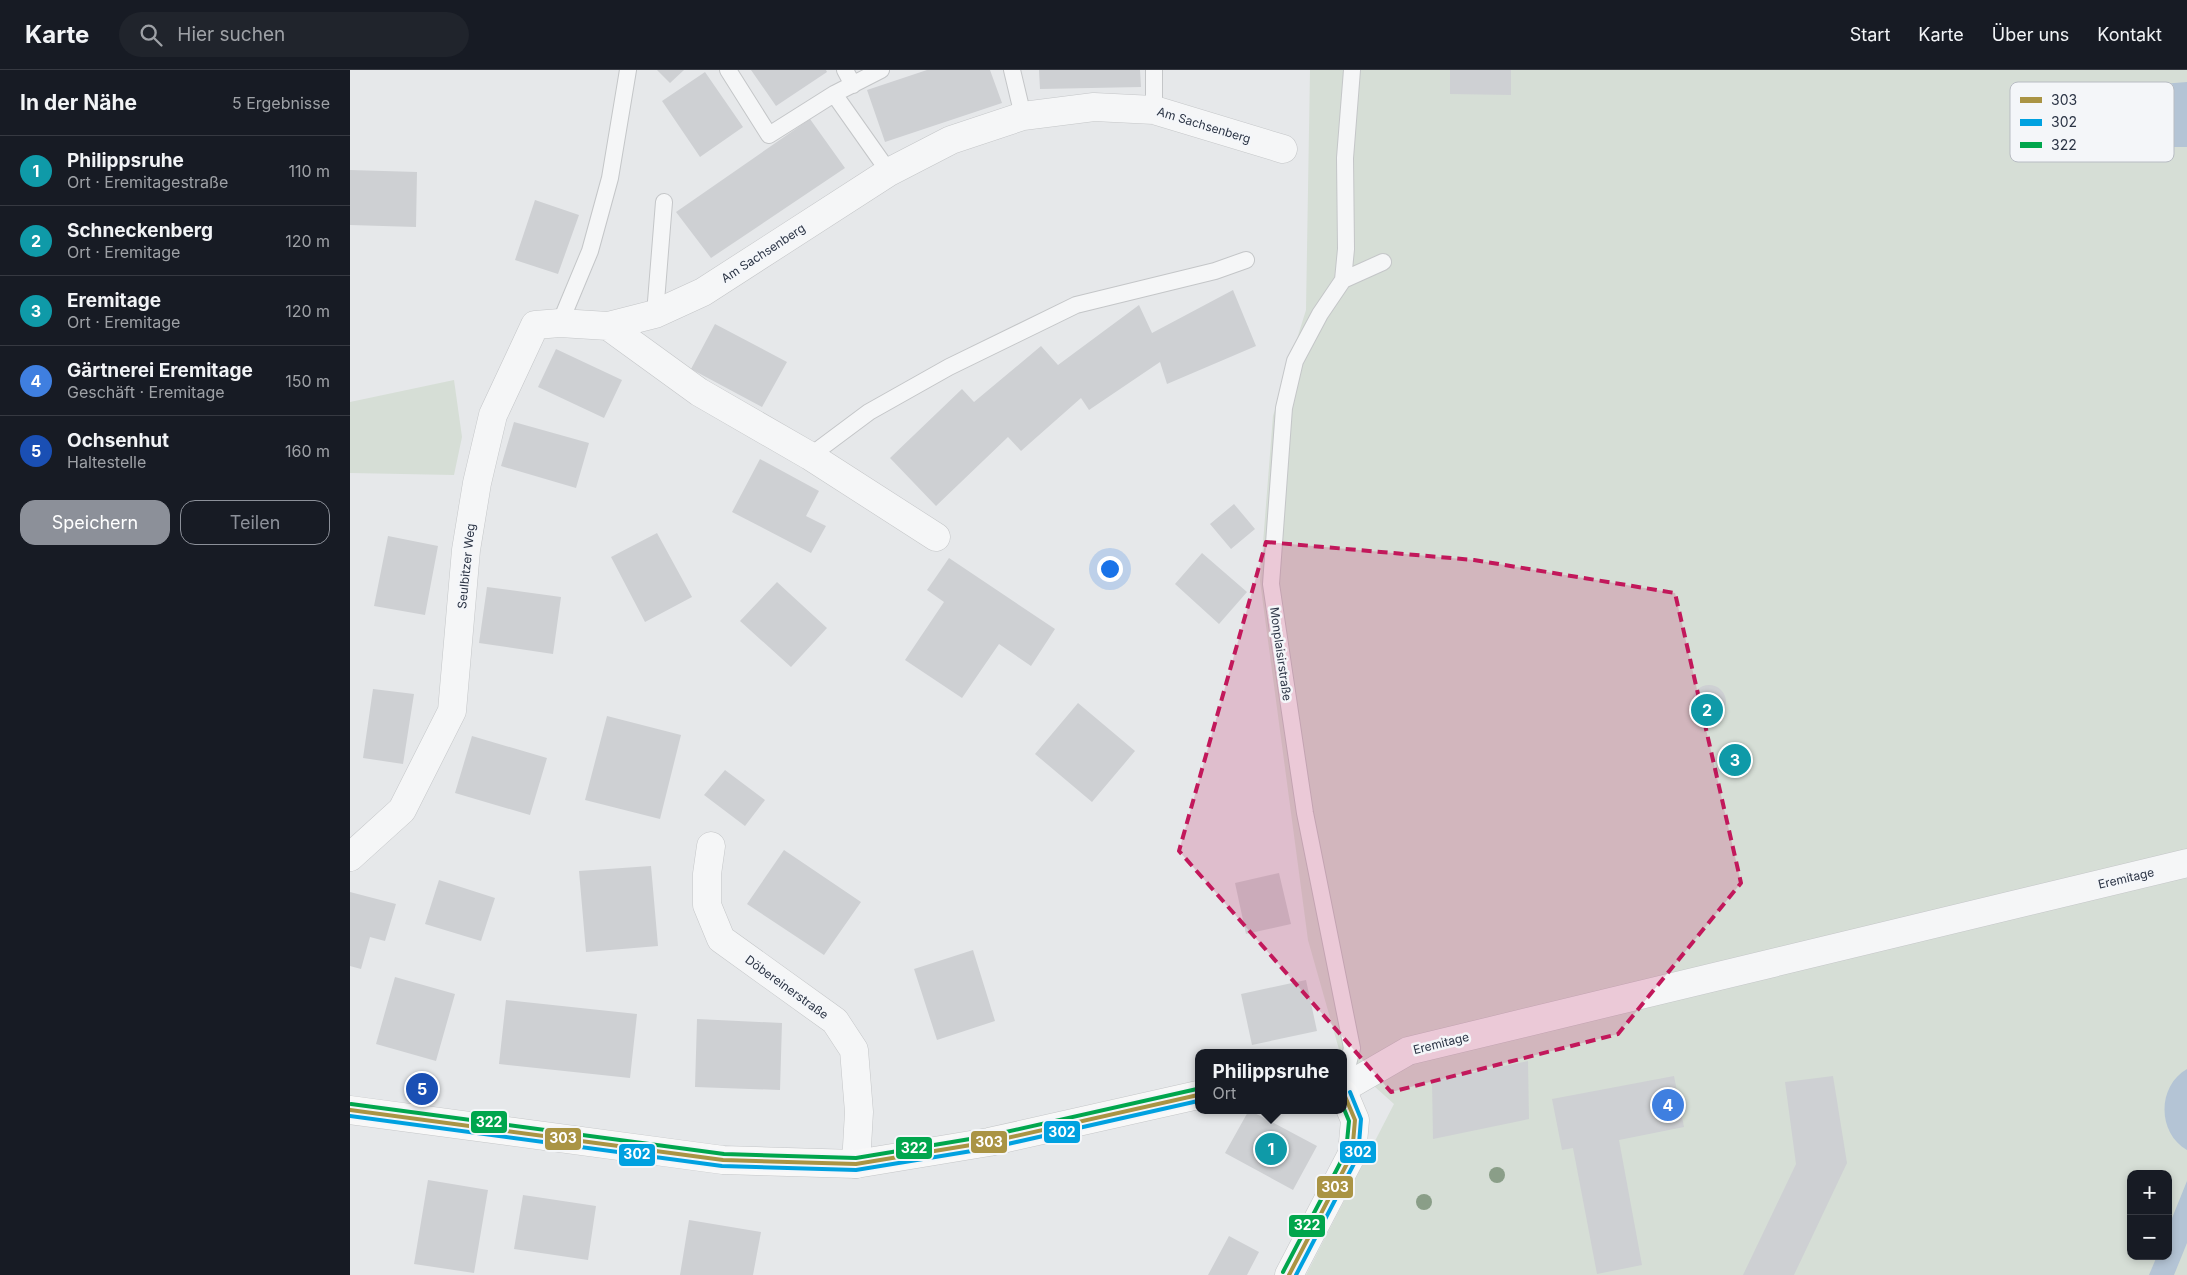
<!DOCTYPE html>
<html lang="de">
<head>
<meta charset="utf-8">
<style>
	body { margin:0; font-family:Inter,sans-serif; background:#20242c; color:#f1f3f6 }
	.controls { position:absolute; right:15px; bottom:15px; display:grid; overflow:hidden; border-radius:10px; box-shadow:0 2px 8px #0003 }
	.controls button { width:45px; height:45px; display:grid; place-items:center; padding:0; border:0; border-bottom:1px solid #363941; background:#171b24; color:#f1f3f6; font:25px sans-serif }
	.you { position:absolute; left:759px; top:498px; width:18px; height:18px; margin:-12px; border:4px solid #fff; border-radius:50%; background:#1a73e8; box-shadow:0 0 0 8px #1a73e833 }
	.badge { display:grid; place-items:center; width:32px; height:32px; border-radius:50%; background:#8c9099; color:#fff; font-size:16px; font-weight:700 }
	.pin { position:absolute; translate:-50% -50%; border:2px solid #fff; box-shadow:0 1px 5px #0006 }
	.popup { position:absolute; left:845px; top:979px; width:152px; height:65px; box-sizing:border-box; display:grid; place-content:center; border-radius:10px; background:#171b24; filter:drop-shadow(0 1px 4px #0005); font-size:16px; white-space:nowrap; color:#9ea1a6 }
	.popup b { font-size:19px; color:#f1f3f6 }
	.popup::after { content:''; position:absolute; left:50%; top:100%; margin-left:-10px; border:10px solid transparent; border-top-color:#171b24 }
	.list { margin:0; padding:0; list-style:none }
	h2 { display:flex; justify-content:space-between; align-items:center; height:65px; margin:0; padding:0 20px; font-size:21px }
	h2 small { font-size:16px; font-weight:400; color:#9ea1a6 }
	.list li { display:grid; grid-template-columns:32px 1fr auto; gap:15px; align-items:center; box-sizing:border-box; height:70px; padding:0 20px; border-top:1px solid #363941 }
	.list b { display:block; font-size:19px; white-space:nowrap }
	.list p { margin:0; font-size:16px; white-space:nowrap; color:#9ea1a6 }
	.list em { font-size:16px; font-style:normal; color:#9ea1a6 }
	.actions { display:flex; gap:10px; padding:15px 20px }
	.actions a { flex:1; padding:11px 0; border:1px solid #8c9099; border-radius:15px; text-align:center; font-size:18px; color:#8c9099 }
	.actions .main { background:#8c9099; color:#fff }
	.icon { flex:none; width:28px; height:28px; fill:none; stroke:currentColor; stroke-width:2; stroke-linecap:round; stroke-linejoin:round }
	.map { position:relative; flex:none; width:1837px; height:1205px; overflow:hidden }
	header { display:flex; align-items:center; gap:30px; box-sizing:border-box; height:70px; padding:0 25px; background:#171b24; border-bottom:1px solid #363941 }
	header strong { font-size:24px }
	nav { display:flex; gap:28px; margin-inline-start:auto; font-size:18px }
	.search { width:350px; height:45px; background:#20242c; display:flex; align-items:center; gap:12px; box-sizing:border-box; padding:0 18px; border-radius:28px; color:#9ea1a6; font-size:19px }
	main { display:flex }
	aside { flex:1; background:#171b24 }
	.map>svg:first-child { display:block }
</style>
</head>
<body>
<header>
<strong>Karte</strong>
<div class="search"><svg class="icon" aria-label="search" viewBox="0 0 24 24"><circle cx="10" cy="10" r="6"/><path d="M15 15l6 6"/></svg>Hier suchen</div>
<nav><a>Start</a><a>Karte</a><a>Über uns</a><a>Kontakt</a></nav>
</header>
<main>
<aside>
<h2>In der Nähe<small>5 Ergebnisse</small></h2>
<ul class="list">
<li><span class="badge" style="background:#0f9aa8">1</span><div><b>Philippsruhe</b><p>Ort · Eremitagestraße</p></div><em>110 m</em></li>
<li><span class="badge" style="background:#0f9aa8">2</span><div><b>Schneckenberg</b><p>Ort · Eremitage</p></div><em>120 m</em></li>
<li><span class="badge" style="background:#0f9aa8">3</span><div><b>Eremitage</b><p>Ort · Eremitage</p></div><em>120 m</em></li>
<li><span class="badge" style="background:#3f7fe0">4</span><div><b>Gärtnerei Eremitage</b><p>Geschäft · Eremitage</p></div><em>150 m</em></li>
<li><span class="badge" style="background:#1a4fb4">5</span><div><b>Ochsenhut</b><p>Haltestelle</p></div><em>160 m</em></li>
</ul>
<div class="actions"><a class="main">Speichern</a><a>Teilen</a></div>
</aside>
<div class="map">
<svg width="1837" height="1205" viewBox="0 0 1837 1205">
	<rect width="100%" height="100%" fill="#e6e8ea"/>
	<path fill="#d6ded6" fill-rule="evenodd" d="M960,0H1837V1205H956L1044,1034L994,989V983H990L958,870L910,511L923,346L956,240ZM1781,1104H1818V1186H1781Z
		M104,310L112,367L104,405L0,403V332Z"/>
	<path fill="#b4c4d5" d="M1837,12V77H1816L1807,71L1806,39L1812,14Z
		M1837,999V1080C1807,1063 1807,1016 1837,999Z
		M1837,1111V1173L1824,1205H1799L1807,1186H1818V1158Z"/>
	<path fill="#ced0d3" d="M307,0H334L320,13Z
		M401,0H476L477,2L426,36Z
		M577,0H640L652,33L535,72L517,20Z
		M689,0H790L791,17L690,19Z
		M1100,0H1161V25L1100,24Z
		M355,2L393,57L350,87L312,31Z
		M460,49L495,98L361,188L326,142Z
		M0,100L67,102L66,157L0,155Z
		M185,130L229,145L208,204L165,190Z
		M883,220L906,276L817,314L810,292L739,340L731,328L671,381L658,367L586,436L540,388L612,319L624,332L691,276L708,295L789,235L802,263Z
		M365,254L437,292L412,337L341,299Z
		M206,279L272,310L254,348L188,317Z
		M164,352L239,373L226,418L151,396Z
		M410,389L469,421L456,446L476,456L461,483L382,442Z
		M884,434L905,459L881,479L860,454Z
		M307,463L342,527L295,552L261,487Z
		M38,466L88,476L75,545L24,536Z
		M852,483L897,522L869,554L825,514Z
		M599,488L705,559L681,596L649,574L612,628L555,590L594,532L577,520Z
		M427,512L477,558L441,597L390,551Z
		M137,517L211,527L203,584L129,573Z
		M1342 632a17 17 0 1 1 34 0a17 17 0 1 1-34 0Z
		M23,619L64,624L53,694L13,688Z
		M728,633L785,681L742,732L685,684Z
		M257,646L331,665L310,749L235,730Z
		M122,666L197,688L180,745L105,723Z
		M375,700L415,730L395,756L354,725Z
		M434,780L511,832L474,885L397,834Z
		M301,796L308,876L236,882L229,801Z
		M929,803L941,854L896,864L885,813Z
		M89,810L145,828L131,871L75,854Z
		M0,822L46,834L35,871L20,867L11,899L0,896Z
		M623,880L645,951L587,970L564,899Z
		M45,907L105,924L86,991L26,974Z
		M956,910L967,961L902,975L891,924Z
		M156,930L287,944L280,1008L149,994Z
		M347,949L432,953L430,1020L345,1017Z
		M1178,991L1179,1049L1083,1069L1082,1011Z
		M1324,1006L1334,1057L1269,1070L1292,1195L1247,1204L1223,1078L1212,1080L1202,1029Z
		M1483,1006L1497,1093L1444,1205H1393L1446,1094L1435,1012Z
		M899,1040L967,1076L943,1120L875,1083Z
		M78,1110L138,1120L124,1203L64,1194Z
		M173,1125L246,1136L238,1190L164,1179Z
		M339,1150L411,1162L403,1205H330Z
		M879,1166L909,1182L897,1205H858Z"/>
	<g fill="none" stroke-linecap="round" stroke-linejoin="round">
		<g stroke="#c4c6c8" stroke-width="18">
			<path id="lane" d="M378,0L419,65L484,24L531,0
				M495,0L503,15
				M662,0L673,46
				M484,24L539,102
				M804,40V0
				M993,210L996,179L995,88L1002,0
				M305,244L314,132
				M210,253L240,181L260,108L278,0
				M460,386L519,342L599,297L726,235L865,201L896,190
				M994,1010L1002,978L955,743L921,514L934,338L945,291L970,244L993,210L1033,192"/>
		</g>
		<g stroke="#c4c6c8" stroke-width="29">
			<path id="street" d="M258,256L349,322L460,386L586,467
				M361,776L357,804V835L371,869L485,951L504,980L509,1042L506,1094
				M0,787L52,740L102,641L116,480L127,413L143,345L185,255L210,253L258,256L305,244L353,222L539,102L601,70L673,46L744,37L804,40L933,79
				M994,1018L1058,981L1837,793"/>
		</g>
		<g stroke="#c4c6c8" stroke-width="29">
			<path id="secondary" d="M0,1040L373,1090L506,1094L639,1072L848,1025
				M939,1205L1002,1084L1005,1050L994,1024"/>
		</g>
		<use href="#lane" stroke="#f5f6f7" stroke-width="16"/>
		<use href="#street" stroke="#f5f6f7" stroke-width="28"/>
		<use href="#secondary" stroke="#f8f8f8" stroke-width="28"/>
		<g stroke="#f4f6f9" stroke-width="8">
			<path id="bus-1" d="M0,1040L373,1090L506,1094L639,1072L848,1025
				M939,1205L1002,1084L1005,1050L994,1024"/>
		</g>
		<g stroke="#f4f6f9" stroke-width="8">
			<path id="bus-2" d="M0,1046L372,1096L506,1100L640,1078L848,1031
				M946,1205L1008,1086L1011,1049L1000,1022"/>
		</g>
		<g stroke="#f4f6f9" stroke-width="8">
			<path id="bus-3" d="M1,1034L374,1084L506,1088L638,1066L847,1019
				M933,1202L996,1082L999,1051L994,1039"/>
		</g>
		<use href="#bus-1" stroke="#aa9444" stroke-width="4"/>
		<use href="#bus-2" stroke="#00a1e0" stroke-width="4"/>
		<use href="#bus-3" stroke="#00a64d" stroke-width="4"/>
	</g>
	<g fill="#8a9e88">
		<circle cx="1147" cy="1105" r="8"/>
		<circle cx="1074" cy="1132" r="8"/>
	</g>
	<path fill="#c2185b" fill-opacity="0.2" stroke="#c2185b" stroke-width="4" stroke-dasharray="10 6" stroke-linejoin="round" d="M916,472L1124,490L1325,523L1391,813L1268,964L1041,1022L829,781Z"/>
	<g text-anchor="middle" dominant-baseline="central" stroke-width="5" stroke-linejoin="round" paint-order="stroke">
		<g font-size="12" fill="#2b3445" stroke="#f4f6f9">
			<text transform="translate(854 55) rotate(17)">Am Sachsenberg</text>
			<text transform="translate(413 183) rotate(-33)">Am Sachsenberg</text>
			<text transform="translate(116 496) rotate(-84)">Seulbitzer Weg</text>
			<text transform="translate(931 584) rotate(82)">Monplaisirstraße</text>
			<text transform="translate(1776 808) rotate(-13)">Eremitage</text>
			<text transform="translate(437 917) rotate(36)">Döbereinerstraße</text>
			<text transform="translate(1091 973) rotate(-14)">Eremitage</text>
		</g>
	</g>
	<rect x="1660" y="12" width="164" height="80" rx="8" fill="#f4f6f9" stroke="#b8bcc3" stroke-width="1"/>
	<rect x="1670" y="27" width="22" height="6" fill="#aa9444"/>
	<rect x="1670" y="49" width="22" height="7" fill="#00a1e0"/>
	<rect x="1670" y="72" width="22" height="6" fill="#00a64d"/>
	<g font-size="14" fill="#2b3445">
		<text x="1701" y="35">303</text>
		<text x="1701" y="57">302</text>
		<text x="1701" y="80">322</text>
	</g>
	<g stroke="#f4f6f9" stroke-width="2">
		<rect x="120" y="1040" width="38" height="24" rx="5" fill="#00a64d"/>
		<rect x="693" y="1050" width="38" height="24" rx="5" fill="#00a1e0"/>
		<rect x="194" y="1057" width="38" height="24" rx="5" fill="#aa9444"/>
		<rect x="620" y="1060" width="38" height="24" rx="5" fill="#aa9444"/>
		<rect x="545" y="1066" width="38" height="24" rx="5" fill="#00a64d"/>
		<rect x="989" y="1070" width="38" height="24" rx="5" fill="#00a1e0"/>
		<rect x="268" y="1073" width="38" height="24" rx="5" fill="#00a1e0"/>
		<rect x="966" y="1105" width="38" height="24" rx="5" fill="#aa9444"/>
		<rect x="938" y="1144" width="38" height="24" rx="5" fill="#00a64d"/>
	</g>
	<g font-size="14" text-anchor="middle" font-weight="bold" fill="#fff">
		<text x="139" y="1057">322</text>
		<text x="712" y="1067">302</text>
		<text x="213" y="1073">303</text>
		<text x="639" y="1077">303</text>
		<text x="564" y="1083">322</text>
		<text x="1008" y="1087">302</text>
		<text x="287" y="1089">302</text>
		<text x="985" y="1122">303</text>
		<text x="957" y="1160">322</text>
	</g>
</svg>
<div class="controls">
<button>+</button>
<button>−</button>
</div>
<div class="you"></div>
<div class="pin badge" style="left:921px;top:1079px;background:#0f9aa8">1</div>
<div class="popup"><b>Philippsruhe</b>Ort</div>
<div class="pin badge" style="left:1357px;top:640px;background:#0f9aa8">2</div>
<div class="pin badge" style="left:1385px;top:690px;background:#0f9aa8">3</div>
<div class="pin badge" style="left:1318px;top:1035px;background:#3f7fe0">4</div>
<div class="pin badge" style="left:72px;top:1019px;background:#1a4fb4">5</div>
</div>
</main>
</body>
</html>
